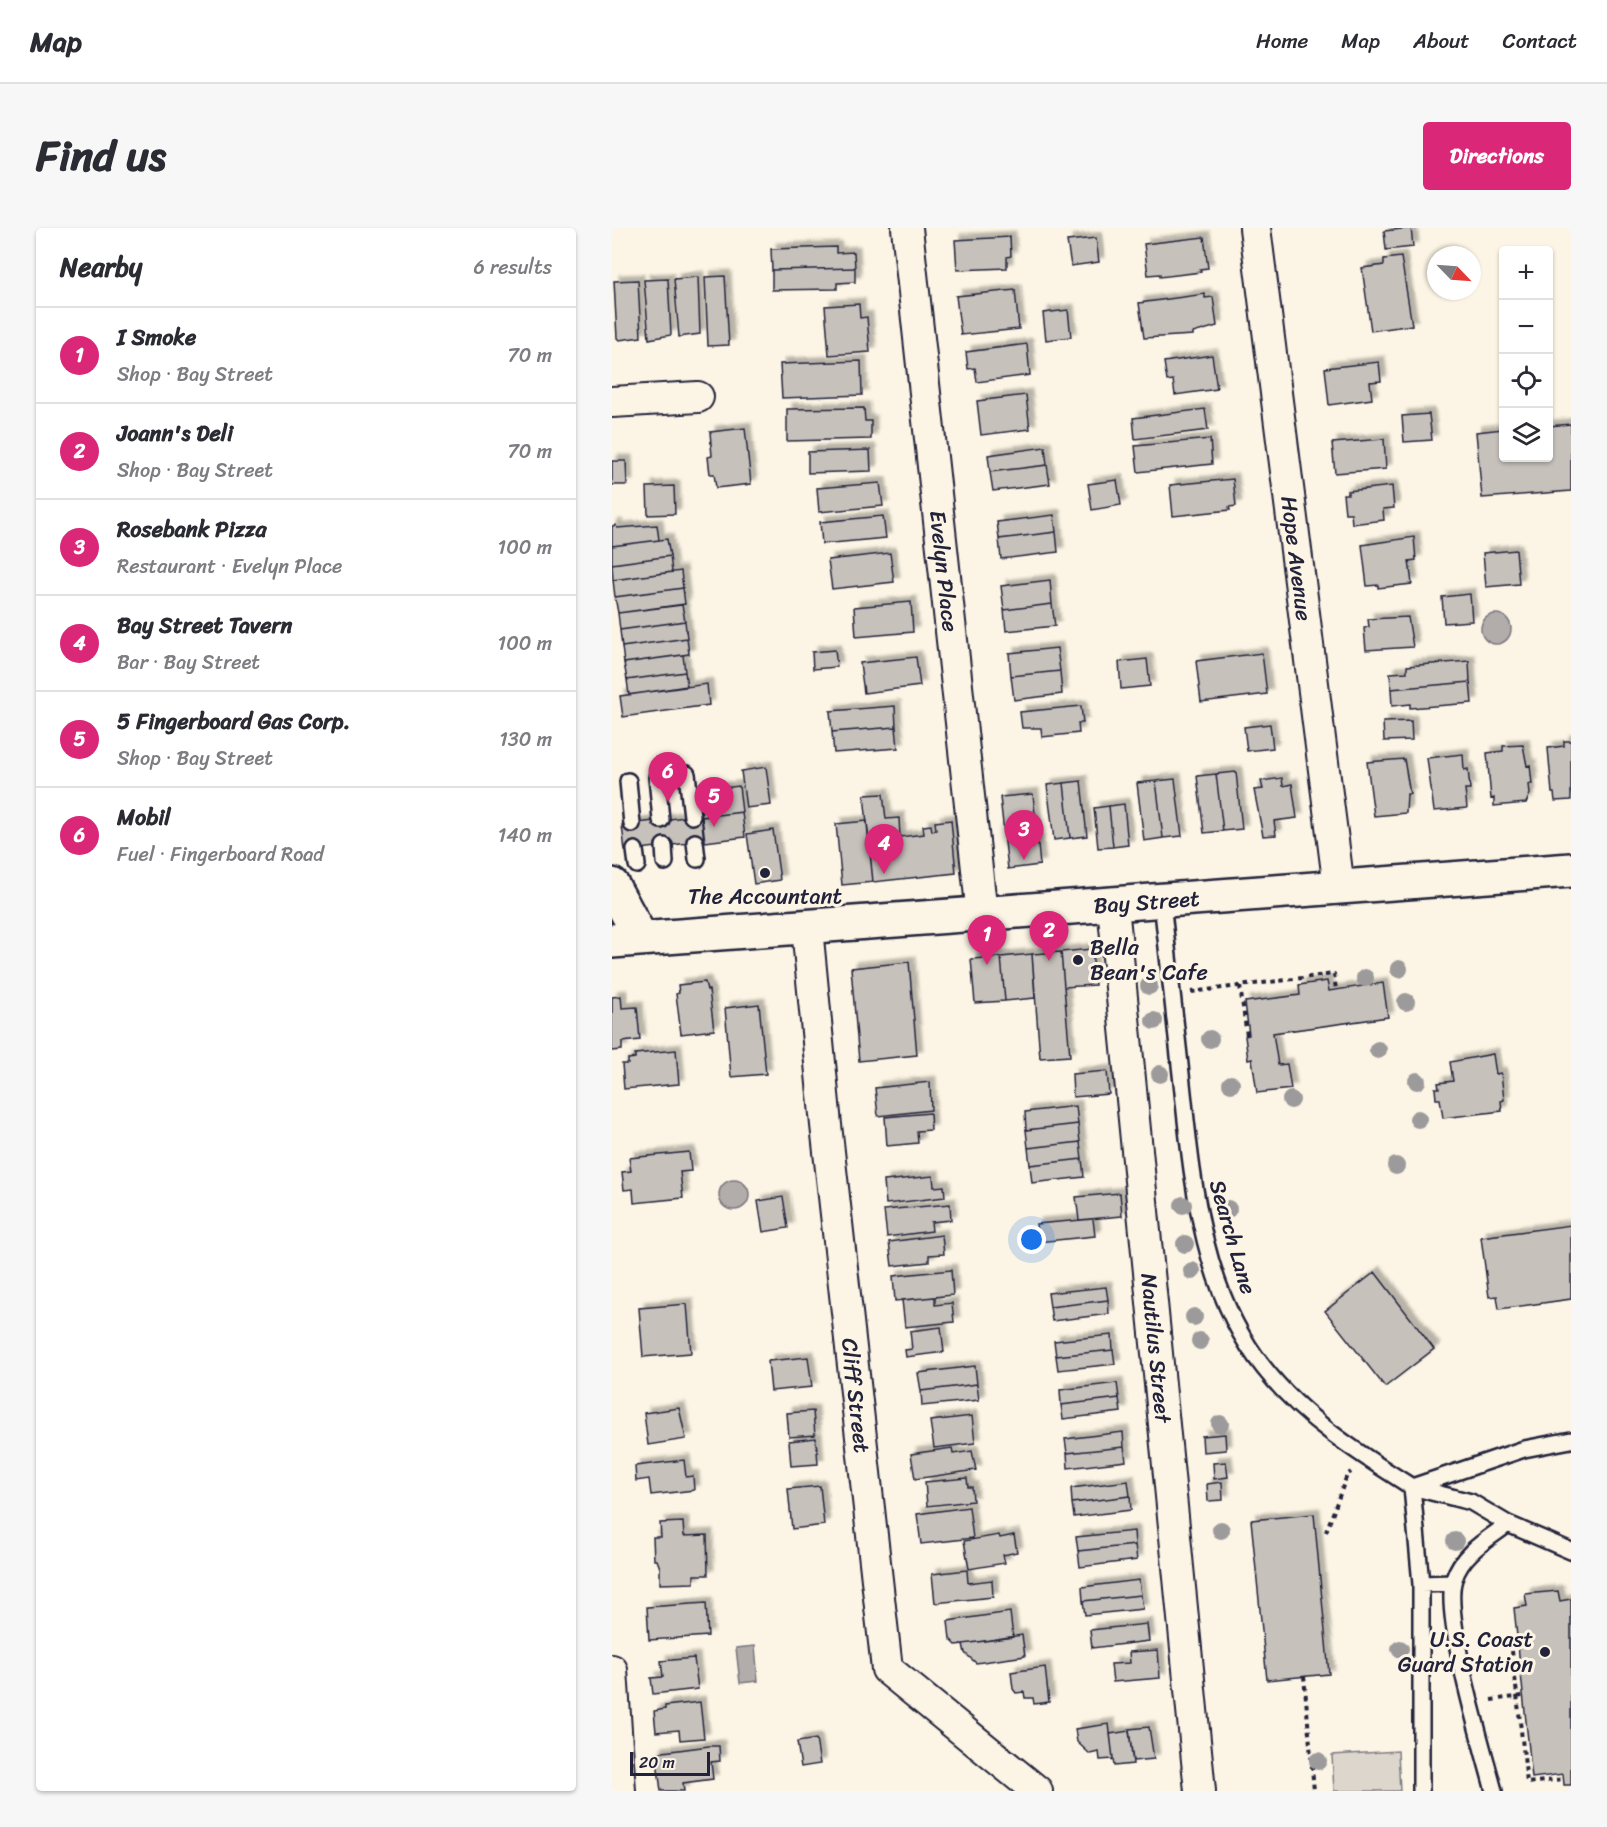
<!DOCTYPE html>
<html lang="en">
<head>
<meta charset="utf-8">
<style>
	body { margin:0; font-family:Sriracha,sans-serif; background:#f7f7f7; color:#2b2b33 }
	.controls { position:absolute; right:18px; top:18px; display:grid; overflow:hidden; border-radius:6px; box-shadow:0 2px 4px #0004 }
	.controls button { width:54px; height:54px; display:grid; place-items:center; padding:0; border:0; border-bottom:2px solid #e1e1e2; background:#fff; color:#2b2b33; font:30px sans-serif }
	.compass { position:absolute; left:815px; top:18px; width:54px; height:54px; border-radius:50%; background:#fff; box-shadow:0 2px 4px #0004; rotate:115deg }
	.scale { position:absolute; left:18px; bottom:15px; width:80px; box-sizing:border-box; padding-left:6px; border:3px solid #22223b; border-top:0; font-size:16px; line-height:21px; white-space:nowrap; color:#22223b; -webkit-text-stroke:4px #fcf5e5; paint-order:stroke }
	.you { position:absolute; left:420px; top:1012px; width:21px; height:21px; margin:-15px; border:4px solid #fff; border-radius:50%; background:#1a73e8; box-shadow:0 0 0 9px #1a73e833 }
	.badge { display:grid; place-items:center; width:39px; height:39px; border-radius:50%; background:#db2777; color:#fff; font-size:20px; font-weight:700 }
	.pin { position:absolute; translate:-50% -50px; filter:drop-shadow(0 2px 3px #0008) }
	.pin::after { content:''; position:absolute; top:32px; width:21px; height:18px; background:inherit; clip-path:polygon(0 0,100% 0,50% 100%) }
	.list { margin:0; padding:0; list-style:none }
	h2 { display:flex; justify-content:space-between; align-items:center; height:78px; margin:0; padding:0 24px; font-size:26px }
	h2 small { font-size:20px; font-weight:400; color:#7c7c81 }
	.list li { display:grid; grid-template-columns:39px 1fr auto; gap:18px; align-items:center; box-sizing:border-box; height:96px; padding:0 24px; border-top:2px solid #e1e1e2 }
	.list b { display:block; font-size:22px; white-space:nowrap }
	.list p { margin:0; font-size:20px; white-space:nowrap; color:#7c7c81 }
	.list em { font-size:20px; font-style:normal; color:#7c7c81 }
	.icon { flex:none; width:33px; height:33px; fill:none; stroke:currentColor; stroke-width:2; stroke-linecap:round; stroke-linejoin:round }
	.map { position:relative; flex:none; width:959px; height:1563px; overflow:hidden; border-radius:6px }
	header { display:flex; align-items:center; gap:36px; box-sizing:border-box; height:84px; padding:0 30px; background:#fff; border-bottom:2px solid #e1e1e2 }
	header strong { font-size:28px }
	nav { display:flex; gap:33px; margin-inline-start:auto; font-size:21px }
	.intro { display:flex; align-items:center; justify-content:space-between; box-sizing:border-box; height:144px; padding:0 36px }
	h1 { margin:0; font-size:42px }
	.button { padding:15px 27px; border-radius:6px; background:#db2777; color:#fff; font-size:21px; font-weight:700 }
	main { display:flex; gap:36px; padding:0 36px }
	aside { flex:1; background:#fff; border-radius:6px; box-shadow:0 2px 4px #0004 }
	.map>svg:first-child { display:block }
</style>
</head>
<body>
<header>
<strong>Map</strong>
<nav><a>Home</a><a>Map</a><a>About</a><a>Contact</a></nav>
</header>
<div class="intro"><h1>Find us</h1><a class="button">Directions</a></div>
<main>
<aside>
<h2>Nearby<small>6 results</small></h2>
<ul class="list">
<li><span class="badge">1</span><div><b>I Smoke</b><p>Shop · Bay Street</p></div><em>70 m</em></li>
<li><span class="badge">2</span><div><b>Joann's Deli</b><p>Shop · Bay Street</p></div><em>70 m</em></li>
<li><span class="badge">3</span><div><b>Rosebank Pizza</b><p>Restaurant · Evelyn Place</p></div><em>100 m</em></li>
<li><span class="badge">4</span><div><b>Bay Street Tavern</b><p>Bar · Bay Street</p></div><em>100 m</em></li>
<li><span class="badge">5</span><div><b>5 Fingerboard Gas Corp.</b><p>Shop · Bay Street</p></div><em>130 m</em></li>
<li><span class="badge">6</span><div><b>Mobil</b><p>Fuel · Fingerboard Road</p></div><em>140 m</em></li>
</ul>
</aside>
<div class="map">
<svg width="959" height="1563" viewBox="0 0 959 1563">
	<defs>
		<filter id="shadow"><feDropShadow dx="5.5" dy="-5.5" stdDeviation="1.5" flood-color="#0004"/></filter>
	</defs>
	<rect width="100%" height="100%" fill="#fcf5e5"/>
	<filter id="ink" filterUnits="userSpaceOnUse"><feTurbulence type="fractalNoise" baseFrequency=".0167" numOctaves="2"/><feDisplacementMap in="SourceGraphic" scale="12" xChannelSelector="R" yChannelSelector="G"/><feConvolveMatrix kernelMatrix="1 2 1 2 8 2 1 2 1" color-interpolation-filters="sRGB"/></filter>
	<g filter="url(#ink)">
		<path fill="#dcd6cc" stroke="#7f7c84" stroke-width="1.5" d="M786,1523L788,1563H722L720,1527Z"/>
		<path fill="#b2adab" stroke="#78757e" stroke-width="1.5" d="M869 401a15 15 0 1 1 30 0a15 15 0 1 1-30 0Z
			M107 967a15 15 0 1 1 30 0a15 15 0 1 1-30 0Z
			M143,1418L146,1453L128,1455L124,1420Z"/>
		<path fill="#c6c1bb" stroke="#22223b" stroke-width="1.5" filter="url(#shadow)" d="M799,0L801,19L774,22L772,3Z
			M398,9L399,28L395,29V40L345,42L343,12Z
			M592,9L596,40L588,41L589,44L548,49V46L536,47L532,16Z
			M484,10L487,34L459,38L455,13Z
			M224,19V25L242,24L243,40L160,42L159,21Z
			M789,29L800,97L759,103L750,40L772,37V31Z
			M243,40V54L225,55V61L160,62V42Z
			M113,48L117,117L96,118L93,49Z
			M86,49L88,106L67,109L62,51Z
			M56,51L59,107L37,111L32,52Z
			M26,52L29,109L7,112L5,110L2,53Z
			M403,62L407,101L349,107L344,68Z
			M593,66V70L601,69L605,98L581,105V107L532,110L527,75Z
			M247,76L248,90L255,89L258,124L217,127L213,78Z
			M456,82L459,109L434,112L431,85Z
			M415,116L418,147L365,154L363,140L356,141L354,124Z
			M600,127L605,161L563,167L561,152L555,153L552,134Z
			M249,133L250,167L170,170L168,136Z
			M767,134L769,153L758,154L760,171L717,177L713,140Z
			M414,167L418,201L369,207L365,173Z
			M252,180L253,193H259V211L175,213V181Z
			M593,181L596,202L523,211L521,190Z
			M817,186L820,212L792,214L790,188Z
			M959,196V263L870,270L864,204L891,201V230H936V198Z
			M133,200L139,256L104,260L102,246H98L96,229L100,228L98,204Z
			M598,211L600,236L526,244L523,218Z
			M772,211L774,241L723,245L720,215Z
			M433,219L435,237L378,244L376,227Z
			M258,222L259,243L196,245V224Z
			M0,233H14L15,257H0Z
			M435,237L438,256L381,263L378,244Z
			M621,251L624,278L617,279L618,282L561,288L558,257Z
			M505,252L509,277L480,282L476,256Z
			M268,255L271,278L207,284L205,260Z
			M62,258L63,286L36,287L35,259Z
			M780,258L782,280L771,281L772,292L740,296L739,285H733L731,266H736V263Z
			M442,287L444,304L387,311L385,294Z
			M271,288L274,310L210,316L208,294Z
			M4,297L5,300L45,297L47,312L0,318V298Z
			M444,304L446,324L389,331L387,311Z
			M802,309L804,332L797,333L800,356L766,360V357L755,358L750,317Z
			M55,311L58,328L0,336V318Z
			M904,322L907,356L874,359L871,325Z
			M278,325L282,354L220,361L216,332Z
			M58,328L60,344L1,352L0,336Z
			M69,343L71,360L3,369L1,352Z
			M438,352L440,376L392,382L389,358Z
			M71,360L73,376L6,385L3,369Z
			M858,366L860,393L832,395L830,369Z
			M299,374L301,404L244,409L242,379Z
			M440,376L443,398L394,403L392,382Z
			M70,377L73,393L8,402L6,385Z
			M796,389L801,419L754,422L752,400L757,399L756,391Z
			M73,393L75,410L10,419L8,402Z
			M75,410L77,426L12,435L10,419Z
			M445,420L448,443L399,448L397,425Z
			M223,422L225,439L201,441L200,424Z
			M650,425L655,466L589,474L584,433Z
			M71,427L73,444L15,452L12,435Z
			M304,429L308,458L252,465L248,435Z
			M535,431L538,458L509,461L507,434Z
			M857,433L858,454L779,461L778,445L795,444V438Z
			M448,443L450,466L402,472L399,448Z
			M73,444L75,458L17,467L15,452Z
			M858,454L860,475L798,480V476L780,478L779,461Z
			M95,456L97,477L11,489L8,468Z
			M283,478L284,499L220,504L218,483Z
			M469,478L471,495H466L467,505L430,509L429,500H410L408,484Z
			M799,493L800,512L772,513L771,494Z
			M658,496L661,520L635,523L632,499Z
			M284,499L286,520L222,525L220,504Z
			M952,513H959V572L943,573L942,565H940L936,520L952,518Z
			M911,517L915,538L918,537L920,556H917L918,566L914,575L882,578V570L879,571L875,525L891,523V518Z
			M851,526L852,542L856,541L858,561H853L855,580L822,583L815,530Z
			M792,531L798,566H795L794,585L762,588L755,534Z
			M154,539L159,577L134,580L129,543Z
			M624,544L630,601L611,603L604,546Z
			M604,546L611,603L592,605L585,548Z
			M670,550L671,558L680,556L685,590L662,593L664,607L651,608L642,562L651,561L649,553Z
			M563,551L570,608L551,610L544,553Z
			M469,553L475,608L458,610L452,555Z
			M544,553L551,610L532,613L525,555Z
			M452,555L458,610L442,612L435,557Z
			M127,558L130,584L90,589L87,563Z
			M271,566L274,591L287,590L288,609L312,606L311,598L319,597L320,603L324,602L323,594L339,592L344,645L261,654L252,567Z
			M421,566L428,637L396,641L388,569Z
			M512,576L516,617L501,619L497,578Z
			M497,578L501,619L486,620L482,580Z
			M130,584L133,609L93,614L90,589Z
			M89,587L92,613L13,623L10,597Z
			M255,593L261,654L230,657L224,596Z
			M161,602L168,652L142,656L135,606Z
			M480,721L483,757L452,759L449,724Z
			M449,724L458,828L428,830L420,726Z
			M420,726L423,770L393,773L389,729Z
			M389,729L393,773L363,775L359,731Z
			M297,734L305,827L247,833L239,740Z
			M715,753L717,763L771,755L776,789L661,805L666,837L675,836L679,861L645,865L640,831L636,832L633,808L637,807L633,774L688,767L687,757Z
			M93,754L95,762H97L102,802L69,806L64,766L67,765L66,757Z
			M9,768L10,780L25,779L28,812L10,814V822L0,823V769Z
			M147,776L154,846L119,849L113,780Z
			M64,822L67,856L12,861L10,836H16V831L23,830V826Z
			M881,826L884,846L889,845L892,872L889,873L890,883L831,890L828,871H824L823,860H827L826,855L841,853L838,834Z
			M495,843L497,866L461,869L460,846Z
			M318,854L319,882L266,888L263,860Z
			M464,878L466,896L414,902L413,884Z
			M318,885L319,902L305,903L306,915L275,918L273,889Z
			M466,896L468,914L416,920L414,902Z
			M468,914L470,931L418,937L416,920Z
			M77,924L79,943L68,944L71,970L22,975L21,961L12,962L10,944L19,943L17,930Z
			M470,931L472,949L420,955L418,937Z
			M321,948L322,959L332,958L333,969L274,976L272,953Z
			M508,965L510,988L467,992L464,969Z
			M171,969L176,1000L151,1004L146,973Z
			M338,976L339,992L319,994L320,1003L275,1009L272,982Z
			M481,991L483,1008L426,1014L424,996Z
			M959,997V1071L887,1081L885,1068L877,1069L869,1009Z
			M330,1007L332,1026L317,1027V1034L280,1038L277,1014Z
			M339,1042L341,1067L283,1073L281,1048Z
			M763,1044L822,1121L773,1159L713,1083Z
			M494,1059L496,1072L438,1079L436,1065Z
			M323,1069V1077L340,1075L342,1094L293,1099L290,1072Z
			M496,1072L497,1086L440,1093L438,1079Z
			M75,1076L79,1125L31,1129L27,1080Z
			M329,1099L332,1124L294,1129L293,1122L300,1121L298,1103Z
			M500,1107L501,1122L444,1128L442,1113Z
			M501,1122L503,1136L446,1142L444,1128Z
			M196,1129L200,1159L159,1163L156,1133Z
			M363,1138L365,1156L309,1163L306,1145Z
			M505,1155L507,1170L449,1177L448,1162Z
			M365,1156L367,1172L310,1178L309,1163Z
			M507,1170L509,1184L451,1191L449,1177Z
			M67,1180L74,1211L36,1217L32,1185Z
			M201,1183L203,1207L177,1209L175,1185Z
			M360,1188L363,1215L322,1220L318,1193Z
			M511,1204L512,1219L455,1225L453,1211Z
			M613,1206L614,1222L591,1224L590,1208Z
			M204,1210L206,1236L179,1238L177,1213Z
			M512,1219L514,1233L456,1240L455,1225Z
			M340,1220L341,1226L360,1223L364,1242L303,1251L299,1226Z
			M72,1232L74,1249L81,1248L82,1262L39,1267L37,1251L24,1253L23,1238Z
			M614,1234L616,1249L602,1251L601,1235Z
			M355,1250L356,1259H360L361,1273L315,1278L313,1254Z
			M516,1253L518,1268L460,1275L459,1260Z
			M610,1254L611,1272L596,1273L595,1256Z
			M208,1258L212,1297L180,1301L176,1261Z
			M518,1268L519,1282L462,1289L460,1275Z
			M357,1279L361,1310L309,1316L305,1286Z
			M702,1286L717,1446L655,1452L639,1292Z
			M71,1294L72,1308L95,1307L96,1347H82V1355L48,1356V1340L45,1332H42L41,1309H49L48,1295Z
			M522,1303L523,1317L466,1323L464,1309Z
			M387,1307L388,1310L402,1307L405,1324L391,1327L393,1335L357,1341L352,1313Z
			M523,1317L525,1332L468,1339L466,1323Z
			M355,1342L356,1355L380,1352L381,1369L323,1375L320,1346Z
			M527,1352L529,1367L471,1373L470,1359Z
			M946,1363L948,1373L959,1371V1557H952L951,1546L920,1550L902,1380L915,1378L913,1366Z
			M529,1367L531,1381L473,1387L471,1373Z
			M94,1375L96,1408L37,1412L35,1379Z
			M398,1384L401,1409L344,1417L338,1411L336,1393Z
			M535,1396L537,1413L480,1420L478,1402Z
			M410,1407L413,1428L364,1435L353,1425L351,1416Z
			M546,1422L548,1450L501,1454L499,1436L518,1435L517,1424Z
			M82,1430L86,1461L41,1466L39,1450L51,1449L49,1433Z
			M433,1439L437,1474L422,1476L421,1470H413L412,1464L404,1465L401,1461L399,1444Z
			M88,1474L92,1510L68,1512L67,1502L44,1504L42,1483L53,1481V1478Z
			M497,1496L501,1531L488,1532L487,1524L478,1526L465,1514L463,1501Z
			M537,1499L542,1531L521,1533L517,1501Z
			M517,1503L521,1536L502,1538L498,1506Z
			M204,1511L208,1536L189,1539L185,1514Z
			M97,1518H107L108,1533L99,1534L101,1551L71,1555L72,1563H49L44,1525Z"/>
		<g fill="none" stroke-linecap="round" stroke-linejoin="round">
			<g stroke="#22223b" stroke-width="20">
				<path id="lane" d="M75,546L80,588
					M45,549L49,592
					M16,553L20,596
					M83,614L85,631
					M52,618L53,634
					M23,622L25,637
					M550,674C556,731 563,789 569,846C580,945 587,1059 652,1140C692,1191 746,1225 800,1259L809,1356V1563
					M800,1259L859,1274L896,1296L959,1323
					M800,1259L912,1221L959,1212
					M809,1356L841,1355
					M882,1563C871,1521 830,1386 842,1351C850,1325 876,1311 896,1296"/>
			</g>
			<g stroke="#22223b" stroke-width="34">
				<g id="street">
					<path id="s1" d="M295,0L370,687"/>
					<path id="s2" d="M643,0L727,660"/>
					<path d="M0,174L86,169"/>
					<path id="s3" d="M501,678L588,1563"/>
					<path id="s4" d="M195,700L214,897L275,1441L425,1563"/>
					<path d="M0,1442L8,1563"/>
				</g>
			</g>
			<g stroke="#22223b" stroke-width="38">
				<g id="secondary">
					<path d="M0,657L29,710"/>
					<path id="s5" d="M0,713L959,642"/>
				</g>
			</g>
			<path stroke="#22223b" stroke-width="4" stroke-dasharray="4.5 4.5" stroke-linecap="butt" d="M628,758L635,808
				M579,764L722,746L724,762
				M714,1304L735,1247L739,1244
				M900,1423L915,1555L952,1551
				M692,1448L702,1563
				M879,1472L911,1468"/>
			<use href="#lane" stroke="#fcf5e5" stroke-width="15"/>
			<use href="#street" stroke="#fcf5e5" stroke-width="30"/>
			<use href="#secondary" stroke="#fcf5e5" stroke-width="33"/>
		</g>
		<g fill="#9d9a9b">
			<circle cx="787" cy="741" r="9"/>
			<circle cx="753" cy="750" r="9"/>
			<circle cx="537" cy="758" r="9"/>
			<circle cx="794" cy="774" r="9"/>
			<circle cx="542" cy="793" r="9"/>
			<circle cx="598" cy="811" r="9"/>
			<circle cx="766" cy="822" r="9"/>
			<circle cx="548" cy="846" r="9"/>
			<circle cx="805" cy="853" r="9"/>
			<circle cx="619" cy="856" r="9"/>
			<circle cx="679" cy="872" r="9"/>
			<circle cx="806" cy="891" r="9"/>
			<circle cx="784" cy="938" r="9"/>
			<circle cx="571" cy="977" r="9"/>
			<circle cx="616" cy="981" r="9"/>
			<circle cx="573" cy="1016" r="9"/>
			<circle cx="580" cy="1043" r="9"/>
			<circle cx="582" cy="1089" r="9"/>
			<circle cx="588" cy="1113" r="9"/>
			<circle cx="608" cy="1196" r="9"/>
			<circle cx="609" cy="1302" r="9"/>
			<circle cx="843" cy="1313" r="9"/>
			<circle cx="788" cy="1421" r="9"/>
			<circle cx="706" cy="1533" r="9"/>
		</g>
	</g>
	<g fill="#22223b" stroke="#fcf5e5" stroke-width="2">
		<circle cx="153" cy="645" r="6"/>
		<circle cx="466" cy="732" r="6"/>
		<circle cx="933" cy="1424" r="6"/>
	</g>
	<g text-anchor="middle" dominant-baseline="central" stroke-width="6" stroke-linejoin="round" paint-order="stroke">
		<g font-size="22" fill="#22223b" stroke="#fcf5e5">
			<text stroke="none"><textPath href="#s2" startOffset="333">Hope Avenue</textPath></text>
			<text stroke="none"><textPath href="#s1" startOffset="345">Evelyn Place</textPath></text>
			<text stroke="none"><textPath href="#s5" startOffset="536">Bay Street</textPath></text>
			<text transform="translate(621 1009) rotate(74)">Search Lane</text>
			<text stroke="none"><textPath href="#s3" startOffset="444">Nautilus Street</textPath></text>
			<text stroke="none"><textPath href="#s4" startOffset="470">Cliff Street</textPath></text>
		</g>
		<g font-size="22" fill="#22223b" stroke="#fcf5e5">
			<text x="153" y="668">The Accountant</text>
			<text x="478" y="719" text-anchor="start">Bella<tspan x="478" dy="25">Bean's Cafe</tspan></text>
			<text x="921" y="1411" text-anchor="end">U.S. Coast<tspan x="921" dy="25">Guard Station</tspan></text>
		</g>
	</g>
</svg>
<div class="controls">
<button>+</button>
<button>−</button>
<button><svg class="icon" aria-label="locate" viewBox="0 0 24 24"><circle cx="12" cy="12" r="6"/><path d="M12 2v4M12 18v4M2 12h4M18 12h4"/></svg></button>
<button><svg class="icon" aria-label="layers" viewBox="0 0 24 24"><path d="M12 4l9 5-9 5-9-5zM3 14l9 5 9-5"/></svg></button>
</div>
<svg class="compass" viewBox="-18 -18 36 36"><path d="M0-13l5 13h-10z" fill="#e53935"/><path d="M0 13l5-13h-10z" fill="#7c7c81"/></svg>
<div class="scale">20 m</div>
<div class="you"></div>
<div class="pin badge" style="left:375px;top:737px">1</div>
<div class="pin badge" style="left:437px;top:733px">2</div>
<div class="pin badge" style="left:412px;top:632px">3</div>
<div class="pin badge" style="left:272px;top:646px">4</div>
<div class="pin badge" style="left:102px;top:599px">5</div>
<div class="pin badge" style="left:56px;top:574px">6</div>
</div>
</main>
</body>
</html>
